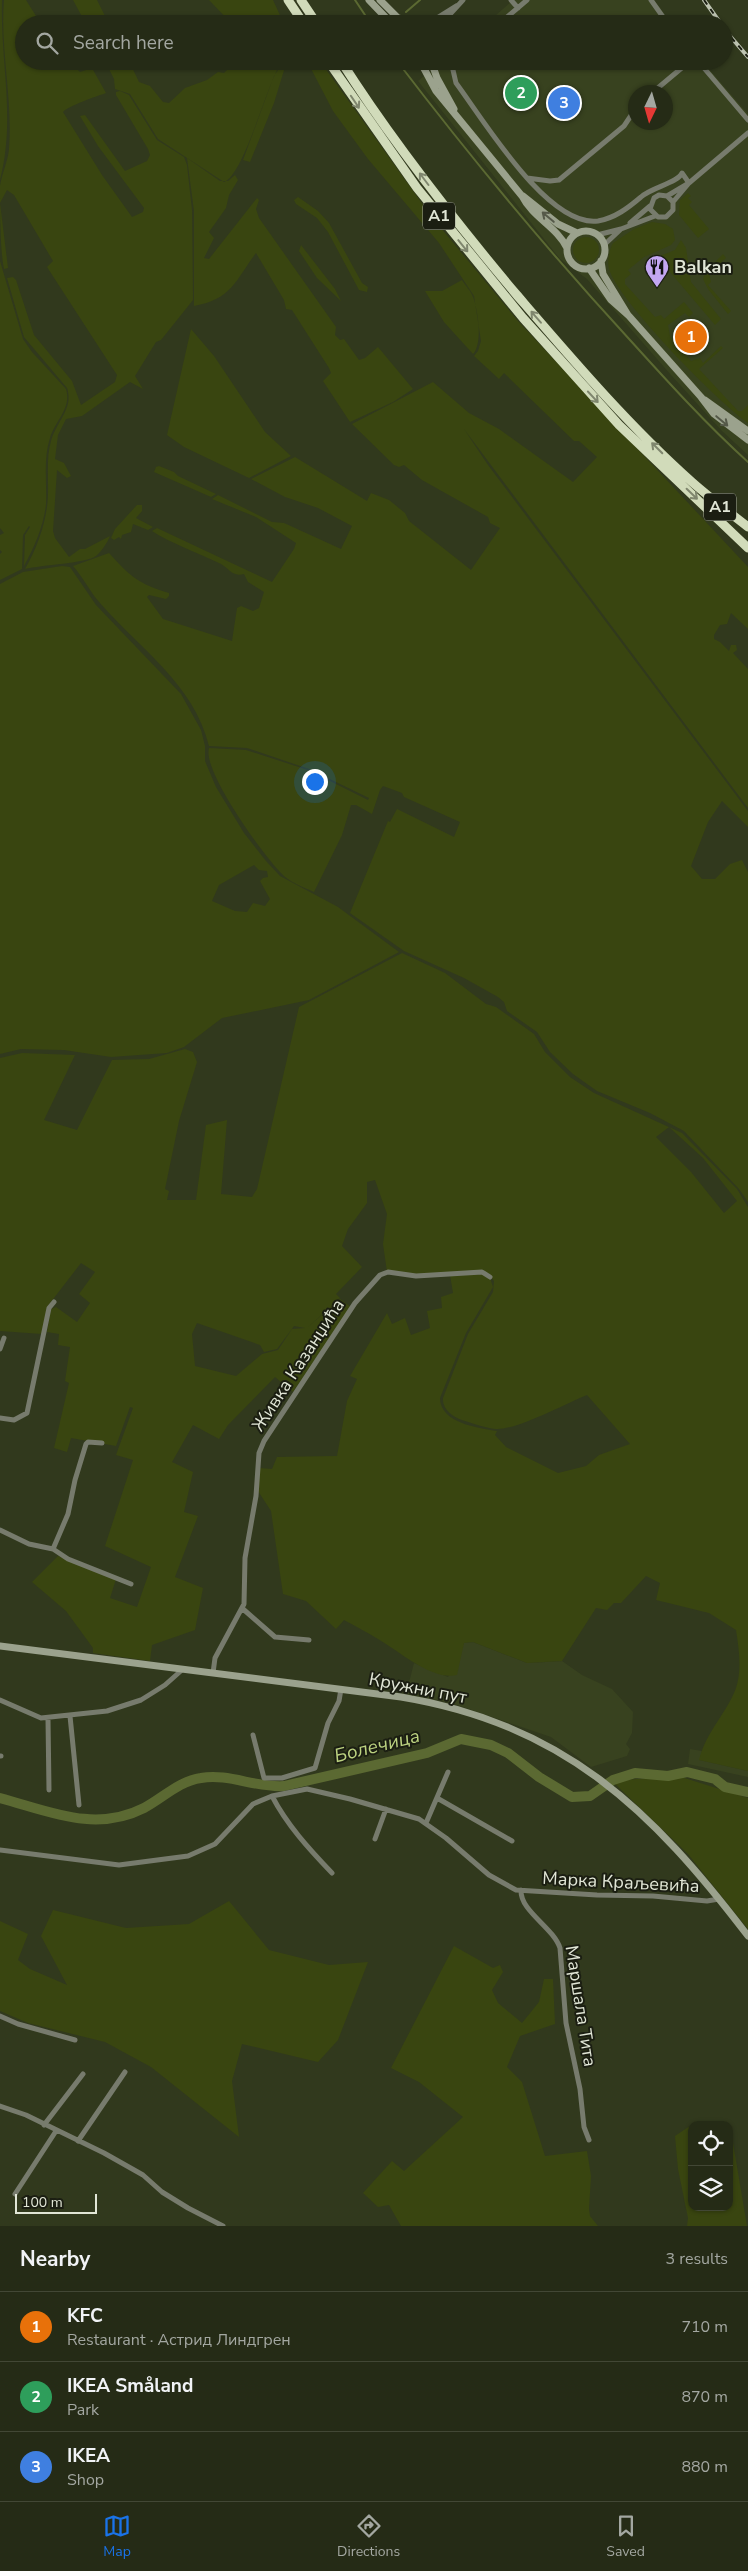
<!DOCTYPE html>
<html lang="en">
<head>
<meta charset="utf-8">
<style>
	body { margin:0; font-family:"Nunito Sans",sans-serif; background:#313723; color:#f1f3f6 }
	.controls { position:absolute; right:15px; bottom:15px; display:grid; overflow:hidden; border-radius:10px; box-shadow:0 1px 4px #0004 }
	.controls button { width:45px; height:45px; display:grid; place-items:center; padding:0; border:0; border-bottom:1px solid #424735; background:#252b16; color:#f1f3f6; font:25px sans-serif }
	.compass { position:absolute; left:628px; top:85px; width:45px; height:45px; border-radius:50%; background:#252b16; box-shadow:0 1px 4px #0004; rotate:185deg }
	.scale { position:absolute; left:15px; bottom:12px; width:82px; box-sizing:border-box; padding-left:5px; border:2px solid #e1e6d6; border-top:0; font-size:14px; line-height:18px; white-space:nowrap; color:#e1e6d6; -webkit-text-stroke:4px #1b1e12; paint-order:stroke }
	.you { position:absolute; left:314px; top:781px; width:18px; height:18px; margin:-12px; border:4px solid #fff; border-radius:50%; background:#1a73e8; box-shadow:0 0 0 8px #1a73e833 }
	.badge { display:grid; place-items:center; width:32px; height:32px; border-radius:50%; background:#1a73e8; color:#fff; font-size:16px; font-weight:700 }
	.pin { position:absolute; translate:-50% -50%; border:2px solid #fff; box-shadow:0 1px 5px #0006 }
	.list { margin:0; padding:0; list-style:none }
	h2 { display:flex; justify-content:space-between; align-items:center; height:65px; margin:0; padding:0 20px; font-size:21px }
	h2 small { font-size:16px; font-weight:400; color:#a3a7a1 }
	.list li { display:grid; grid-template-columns:32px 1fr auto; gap:15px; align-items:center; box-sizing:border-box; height:70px; padding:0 20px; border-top:1px solid #424735 }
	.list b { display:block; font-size:19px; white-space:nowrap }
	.list p { margin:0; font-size:16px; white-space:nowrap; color:#a3a7a1 }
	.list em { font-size:16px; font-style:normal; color:#a3a7a1 }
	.icon { flex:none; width:28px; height:28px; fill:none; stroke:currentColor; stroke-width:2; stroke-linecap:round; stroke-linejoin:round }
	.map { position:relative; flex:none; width:748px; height:2226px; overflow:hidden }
	.search { position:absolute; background:#252b16; box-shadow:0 1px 4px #0004; left:15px; right:15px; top:15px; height:55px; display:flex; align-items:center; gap:12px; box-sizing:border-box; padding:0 18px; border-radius:28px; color:#a3a7a1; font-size:19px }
	.sheet { height:275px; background:#252b16 }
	nav { display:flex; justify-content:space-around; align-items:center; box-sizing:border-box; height:70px; border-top:1px solid #424735; background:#252b16; font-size:14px; color:#a3a7a1 }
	nav a { display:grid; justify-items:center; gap:2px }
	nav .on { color:#1a73e8 }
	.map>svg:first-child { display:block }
</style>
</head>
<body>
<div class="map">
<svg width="748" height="2226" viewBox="0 0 748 2226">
	<rect width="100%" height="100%" fill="#31391d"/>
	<path fill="#38421f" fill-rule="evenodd" d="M513,0H654L672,24H486Z
		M442,61H702L748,114V455L722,431L671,375L587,279L560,259L418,81ZM636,92H666V122H636Z
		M473,1642L527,1663L562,1661L582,1675L612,1689L633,1712L632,1733L626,1744L630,1749L627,1756L591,1767L551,1737L448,1702L406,1694L414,1663L448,1677L464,1643Z
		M690,1749L702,1751L700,1760L748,1771V1777L688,1764Z"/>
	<path fill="#394510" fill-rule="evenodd" d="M0,0H2C0,63 16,117 0,180Z
		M4,0H26L41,24H24V61H85V64L78,65L76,68L80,72L92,68L106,93C97,96 68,106 63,112L102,175L132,217L143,212L144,208L98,146L80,116L85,115L125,171L147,161L150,155L148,149L116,95V92L120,91L129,95L157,140L184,157L187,165L192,210L193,300L161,340L156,342L135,376L143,389L130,382L82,416L66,419L58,435L55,459L64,463L71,476L67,478L57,470L53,531L55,538L69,557L80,549H85L110,536C107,543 102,551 96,556C87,563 41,565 25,569C36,550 44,528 47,507C50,485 45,462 51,441C56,422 74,408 67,388L24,337L7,278L13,277L16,280L34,335L72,381L81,405L115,382L117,375L47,267L53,261L14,195L7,190L0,203L8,268L4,269C0,250 0,206 0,186C2,173 8,161 9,149C13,99 0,50 4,0Z
		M73,0H97L109,24H86Z
		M209,0H273L284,24H232Z
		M105,61H129L139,82L150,86L163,102L169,103L185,88L207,80L218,72L224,73L236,61H282C266,85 245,173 224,182L158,139L130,94L115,89L114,79Z
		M284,61H289L285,67L274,103L250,162L243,160L274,76Z
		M307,61H320L431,216L518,321L748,567V629L731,613L727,624L720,625L714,635V639L720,642L729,651L731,645H736L737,650L733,653L748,669V808L464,429L488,465L748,811V827L722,801L708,822L691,866L702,879H715L730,864L742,860L748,872V1202L739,1189L684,1131L650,1113L597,1091L573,1074L550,1052L537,1032L507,1011L504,1002L498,997L464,978L404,951L350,913L388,821L390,822L397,809L454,837L460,822L404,797L402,793L383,786L380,790L372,814L356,805H351L342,835L314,892C303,887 289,882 281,873C264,856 202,771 209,748L246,750L308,770L368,800L369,798L309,769L247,748L209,746C194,684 140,649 100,603C90,592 83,577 73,566L109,553C131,577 137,583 169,593V596L166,599L149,595L147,597L163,619L232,641L237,608L241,606L253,611L259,608L264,592L248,582L244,574C232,577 230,569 221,564C199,553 170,543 152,531L157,528L272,582L294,549L296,543L256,517L212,499L218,495L272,522L284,523L341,549L352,526L318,508L285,497L251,479L295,457L367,501L371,493L389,500L405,513L409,521L471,570L500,528L490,523L488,517L422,480L404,465L399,467L394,465L352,424L433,382L469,413L499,429L573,482L597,457L579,441H574L504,373L499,379L474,356L478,351L481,341L474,296L439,243L368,159L333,111Z
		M187,158L220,181H228L235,175L238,180L229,195L226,208L209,232L214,238L204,258L209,259L257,198L259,200L256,209L259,218L336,327L335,335L340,340L344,339L359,360L365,358L378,347L413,389L393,402L350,422L323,381L331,373L329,368L292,310L286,309L284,300L256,253C235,281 232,299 194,306V211Z
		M688,193L691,196L688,198L692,202L689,205L709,229L698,238L679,215L680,200Z
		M298,197L318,211L329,223L362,283L368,287L367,292L359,290L328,232L317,218L296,204L294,200Z
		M652,222L665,224L673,229L675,240L671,245L644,257L628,270L631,274L625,279V284L655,317L661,315L664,319L684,302L693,313L689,317L685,313L668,325L670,336L691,361L700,358L703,363L721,346L723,348L699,369L738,411H742L748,405V423C718,402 619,302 609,269C607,262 609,250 613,243L634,229Z
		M573 250a13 13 0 1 1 26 0a13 13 0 1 1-26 0Z
		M681,240L686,248L691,282L721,319L715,325L659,259L660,256L675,250Z
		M301,245L335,289L341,301L317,278L299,251Z
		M723,254L726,258L709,273L711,282L708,285L731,311L728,314L708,289L703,279L706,271Z
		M0,261L23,339L32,352L66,389C72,408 55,421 50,438C43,459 47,482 46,504C44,525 34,548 24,566L25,535L30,527L29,526L23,535L22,569L0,580V554L2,552L0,550V535L4,533L0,528Z
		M462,280C465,285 471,291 473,297C478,310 483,343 473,354L444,322L425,291H442Z
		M191,329L214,356L265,432L291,456L249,478L184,447L167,435Z
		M159,466L174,472L178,476L216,494L211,497L154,472L156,467Z
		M137,505H142V511L136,518L153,527L148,530L133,524L131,532L122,535L121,539L119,537L114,540L111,538L115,529Z
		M62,566L70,567L96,605L181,694L201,730L205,746V761L216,787L244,833L266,861L280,876L338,907L399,952L309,1000L222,1018L184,1047L167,1053L111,1057L64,1050L21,1049L0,1054V584L23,572ZM254,865L259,870L267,871L268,877L263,878L260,881L270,899L265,906L253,903L247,912L235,911L212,901L219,885Z
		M402,953L445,973L486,1004L496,1007L534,1034L545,1052L570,1077L594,1093L682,1133L737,1189L748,1207V1771L699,1760C707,1730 727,1713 736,1688C742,1670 739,1649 736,1630L709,1613L656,1600L660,1583L646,1576L621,1603H614L607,1610L596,1608L562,1661L527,1663L473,1642L464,1643L457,1675C432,1681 399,1651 378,1639C367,1632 355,1626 344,1620L336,1629L306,1601L283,1594L271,1511L258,1491L259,1468L272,1469L277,1457L337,1456L347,1401L357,1379L350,1376L387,1313L392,1324L405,1318L411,1335L430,1328L427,1311L442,1308L441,1297L453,1293L450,1275L482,1273L490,1278L493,1287L466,1333L440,1398C440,1423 478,1428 497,1431L495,1435L506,1447L558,1473L586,1466L599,1455L630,1444L587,1395C565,1404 517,1430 496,1429C485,1428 472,1423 462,1420C453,1417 442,1409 443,1398L468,1334L493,1292L494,1281L488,1273L426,1275L387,1272L383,1244L387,1214L375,1180L367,1182V1203L348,1229L342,1246L362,1267L336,1294L340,1298L307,1328L340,1299L351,1307L293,1392L275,1377L228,1425L219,1439L193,1425L172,1462L193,1472L184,1512L198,1516L175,1577L203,1588L195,1630L152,1645L150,1661L93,1653V1648L66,1611L32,1582L58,1556L116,1579L110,1598L137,1607L151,1567L105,1546L133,1460L116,1455L133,1408L130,1407L116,1446L71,1438L67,1452L54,1448L69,1383L65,1381L70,1347L58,1345L59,1334L47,1332L51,1309L56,1307L77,1322L90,1303L79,1294L95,1272L81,1263L47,1307L42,1334L0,1331V1058L22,1053L75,1055L44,1120L77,1130L112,1060L149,1059L185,1049L193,1052L197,1062L179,1121L165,1189L169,1191L167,1200H196L206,1125L227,1120L221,1194L252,1197L257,1189L299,1007ZM669,1127L703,1158L737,1201L724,1213L691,1172L656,1137ZM197,1323L260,1345L264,1352L277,1349L294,1326L305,1328L292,1329L278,1350L262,1354L236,1376L195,1366L192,1334Z
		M678,1776L748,1798V1929L688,1854L613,1782C635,1777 656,1780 678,1776Z
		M229,1901L269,1950L329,1965L368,1962L338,2040L318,2062L242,2044L232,2081L239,2137L151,2067L105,2042L28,2023L0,2011V1921L28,1934L18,1960L30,1969L67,1985L41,1936L53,1910L126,1928L189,1924Z
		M454,1946L493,1968L500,1965L503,1972L492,1990L498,2003L522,2023L539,2002L544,1979H553L555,2024L520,2036L507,2067L522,2082L545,2156L587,2151L591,2176L589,2209L590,2216L598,2226H401L389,2205L378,2207L363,2193L392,2161L404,2171L463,2117L419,2082L391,2068Z
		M693,2124L692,2207H729L730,2125L747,2226H687L688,2218L678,2169L675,2136Z"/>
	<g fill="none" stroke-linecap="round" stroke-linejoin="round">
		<path stroke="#5b6932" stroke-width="2" d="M355,0L371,24
			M406,12L420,0
			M397,61C471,158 548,251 630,340C668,382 706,424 748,462"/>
		<path stroke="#5b6932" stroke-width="10" d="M0,1798C49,1811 95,1833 144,1808C163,1798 179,1781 201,1778C228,1773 256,1788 284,1786L427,1753L461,1739L491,1745L508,1753L539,1777L572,1797L590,1796L613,1780L635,1773L668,1776L687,1772L715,1779L725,1787L748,1792"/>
		<path stroke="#777b6d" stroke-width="5" d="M511,0L518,8
			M651,0L668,24
			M422,23L432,21L456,6
			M441,24L463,0
			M499,24L527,0
			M456,61L453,70L456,83C483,119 548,228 598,221C615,218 628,208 641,197C652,187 678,183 682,173L689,183
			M698,61L748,120
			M653,92L690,61
			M527,178L550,181L559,180L624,126L636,108
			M667,196L673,202V210L666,217H658L650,209L654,198L659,195L667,196L689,183
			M673,202L689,183L748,133
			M630,223L650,206
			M597,235L621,229L655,216
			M604,245L620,230
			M0,1349L4,1338
			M0,1418L14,1420L27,1413L49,1308L54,1302
			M0,1530L29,1544L53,1549L68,1559L131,1584
			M53,1549L68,1514L75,1480L86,1444L88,1442L102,1443
			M243,1609L275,1637L309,1640
			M213,1673L215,1658L244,1604L245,1558L256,1496L259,1453L264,1441L355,1303L380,1275L388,1272L416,1276L482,1272L490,1277
			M0,1700L41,1718L107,1711L141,1700L165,1685L183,1669
			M70,1716L79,1805
			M48,1719L49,1790
			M253,1735L264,1778H282L315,1768L328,1723L339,1701L341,1689
			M0,1756H1
			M272,1796C287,1825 309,1849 332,1873
			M437,1798L512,1841
			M426,1823L448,1772
			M375,1839L386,1809
			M0,1850L119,1865L188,1856L215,1844L253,1804L272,1796L307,1789L350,1799L419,1819L446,1838L489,1875L516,1890L597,1895L653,1896L707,1901L719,1899
			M521,1890C520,1911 553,1927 560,1948L566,2023L580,2089L584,2127L589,2140
			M0,2016L18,2024L75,2040
			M0,2106L26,2115L104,2153L143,2175L162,2192L188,2208L223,2226
			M44,2125L83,2074
			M78,2141L125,2072
			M15,2194L56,2131"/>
		<path stroke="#9ba28d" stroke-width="7" d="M369,0L392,24
			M380,0L398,18L425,24
			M420,61L436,91L522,196C533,218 557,227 567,248
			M431,61L437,78L454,109
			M523,196L558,224L577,233
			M567 250a19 19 0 1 1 38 0a19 19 0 1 1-38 0Z
			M601,261L603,274L628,315
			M589,268L611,300L629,316L701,397L714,414L748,440
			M705,400L748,431
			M0,1646L401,1697C564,1724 652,1810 748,1936"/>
		<path stroke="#d1dbba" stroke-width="9" d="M288,0L304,24
			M301,0L317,24
			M328,61L417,188L523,318L619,425L748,548
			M341,61C393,143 454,220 516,294C572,359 628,425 692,482C710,498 729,512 748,527"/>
		<g stroke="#bec4b2" stroke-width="4">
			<path id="rail" d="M704,0L721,24
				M724,29L748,57"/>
		</g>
		<use href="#rail" stroke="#1b1e12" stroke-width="2" stroke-dasharray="5.5" stroke-linecap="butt"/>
	</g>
	<defs><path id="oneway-shaft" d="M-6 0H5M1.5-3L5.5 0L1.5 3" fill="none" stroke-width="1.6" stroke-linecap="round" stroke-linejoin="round" transform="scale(1.25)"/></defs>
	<g stroke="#7f866e">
		<use href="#oneway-shaft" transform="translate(355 102) rotate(56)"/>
		<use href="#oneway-shaft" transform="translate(424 179) rotate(-127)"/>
		<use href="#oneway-shaft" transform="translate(463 246) rotate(51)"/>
		<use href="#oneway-shaft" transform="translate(536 317) rotate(-131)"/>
		<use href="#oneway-shaft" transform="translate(593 397) rotate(47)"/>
		<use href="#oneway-shaft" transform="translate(657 448) rotate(-135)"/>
		<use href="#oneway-shaft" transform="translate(692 494) rotate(44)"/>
	</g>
	<g stroke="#555949">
		<use href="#oneway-shaft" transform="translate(548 217) rotate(-140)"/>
		<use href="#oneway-shaft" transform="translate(722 421) rotate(40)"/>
	</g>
	<defs>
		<g id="restaurant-pin" transform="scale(1.25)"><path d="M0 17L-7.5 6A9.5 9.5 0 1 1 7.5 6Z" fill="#c3a7f2" stroke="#1b1e12"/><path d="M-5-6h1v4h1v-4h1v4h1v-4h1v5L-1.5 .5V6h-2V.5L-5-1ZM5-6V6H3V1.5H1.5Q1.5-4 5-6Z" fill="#111"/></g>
	</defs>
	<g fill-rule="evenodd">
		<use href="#restaurant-pin" x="657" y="267"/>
	</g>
	<g text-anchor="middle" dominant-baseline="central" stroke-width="4" stroke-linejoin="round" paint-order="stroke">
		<g fill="#1b1e12" stroke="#a6aa9b" stroke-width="1">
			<rect x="423" y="202.5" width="32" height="27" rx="4"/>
			<rect x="704" y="493.5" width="32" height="27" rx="4"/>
		</g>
		<g font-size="16" font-weight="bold" fill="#e1e6d6">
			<text x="439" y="216">A1</text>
			<text x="720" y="507">A1</text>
		</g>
		<g font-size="18" font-weight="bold" fill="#e1e6d6" stroke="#1b1e12" text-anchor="start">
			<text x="674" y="267">Balkan</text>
		</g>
		<g font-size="18" fill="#e1e6d6" stroke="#1b1e12">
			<text transform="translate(298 1365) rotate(-57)">Живка Казанџића</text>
			<text transform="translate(418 1688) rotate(11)">Кружни пут</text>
			<text transform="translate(621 1882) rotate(3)">Марка Краљевића</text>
			<text transform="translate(581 2006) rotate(81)">Маршала Тита</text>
		</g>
		<g font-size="19" font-style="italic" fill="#bcd280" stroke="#1b1e12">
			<text transform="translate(377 1746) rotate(-14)">Болечица</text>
		</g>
	</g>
</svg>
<div class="controls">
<button><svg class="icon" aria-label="locate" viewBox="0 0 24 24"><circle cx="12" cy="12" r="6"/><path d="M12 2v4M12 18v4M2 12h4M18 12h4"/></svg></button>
<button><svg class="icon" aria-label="layers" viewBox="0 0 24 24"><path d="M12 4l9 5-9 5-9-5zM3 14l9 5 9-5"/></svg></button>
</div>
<svg class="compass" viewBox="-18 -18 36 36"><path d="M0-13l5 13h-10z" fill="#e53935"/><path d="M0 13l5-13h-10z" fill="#a3a7a1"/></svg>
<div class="scale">100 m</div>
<div class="you"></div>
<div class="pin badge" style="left:691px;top:337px;background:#e8710a">1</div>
<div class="pin badge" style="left:521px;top:93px;background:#2e9e5b">2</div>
<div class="pin badge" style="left:564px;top:103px;background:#3f7fe0">3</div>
<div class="search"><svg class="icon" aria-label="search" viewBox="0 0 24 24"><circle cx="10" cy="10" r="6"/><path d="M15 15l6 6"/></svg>Search here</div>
</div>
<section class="sheet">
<h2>Nearby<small>3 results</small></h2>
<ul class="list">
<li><span class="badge" style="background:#e8710a">1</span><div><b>KFC</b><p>Restaurant · Астрид Линдгрен</p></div><em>710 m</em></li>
<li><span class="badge" style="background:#2e9e5b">2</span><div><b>IKEA Småland</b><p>Park</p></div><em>870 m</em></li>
<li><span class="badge" style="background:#3f7fe0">3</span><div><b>IKEA</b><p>Shop</p></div><em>880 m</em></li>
</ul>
</section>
<nav>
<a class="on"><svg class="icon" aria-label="map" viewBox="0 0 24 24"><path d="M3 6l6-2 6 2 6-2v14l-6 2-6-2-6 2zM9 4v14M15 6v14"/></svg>Map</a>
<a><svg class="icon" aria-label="directions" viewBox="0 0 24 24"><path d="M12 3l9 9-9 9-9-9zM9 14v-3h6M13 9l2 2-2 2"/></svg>Directions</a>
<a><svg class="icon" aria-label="saved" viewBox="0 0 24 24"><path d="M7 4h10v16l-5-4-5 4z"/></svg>Saved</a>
</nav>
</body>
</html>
